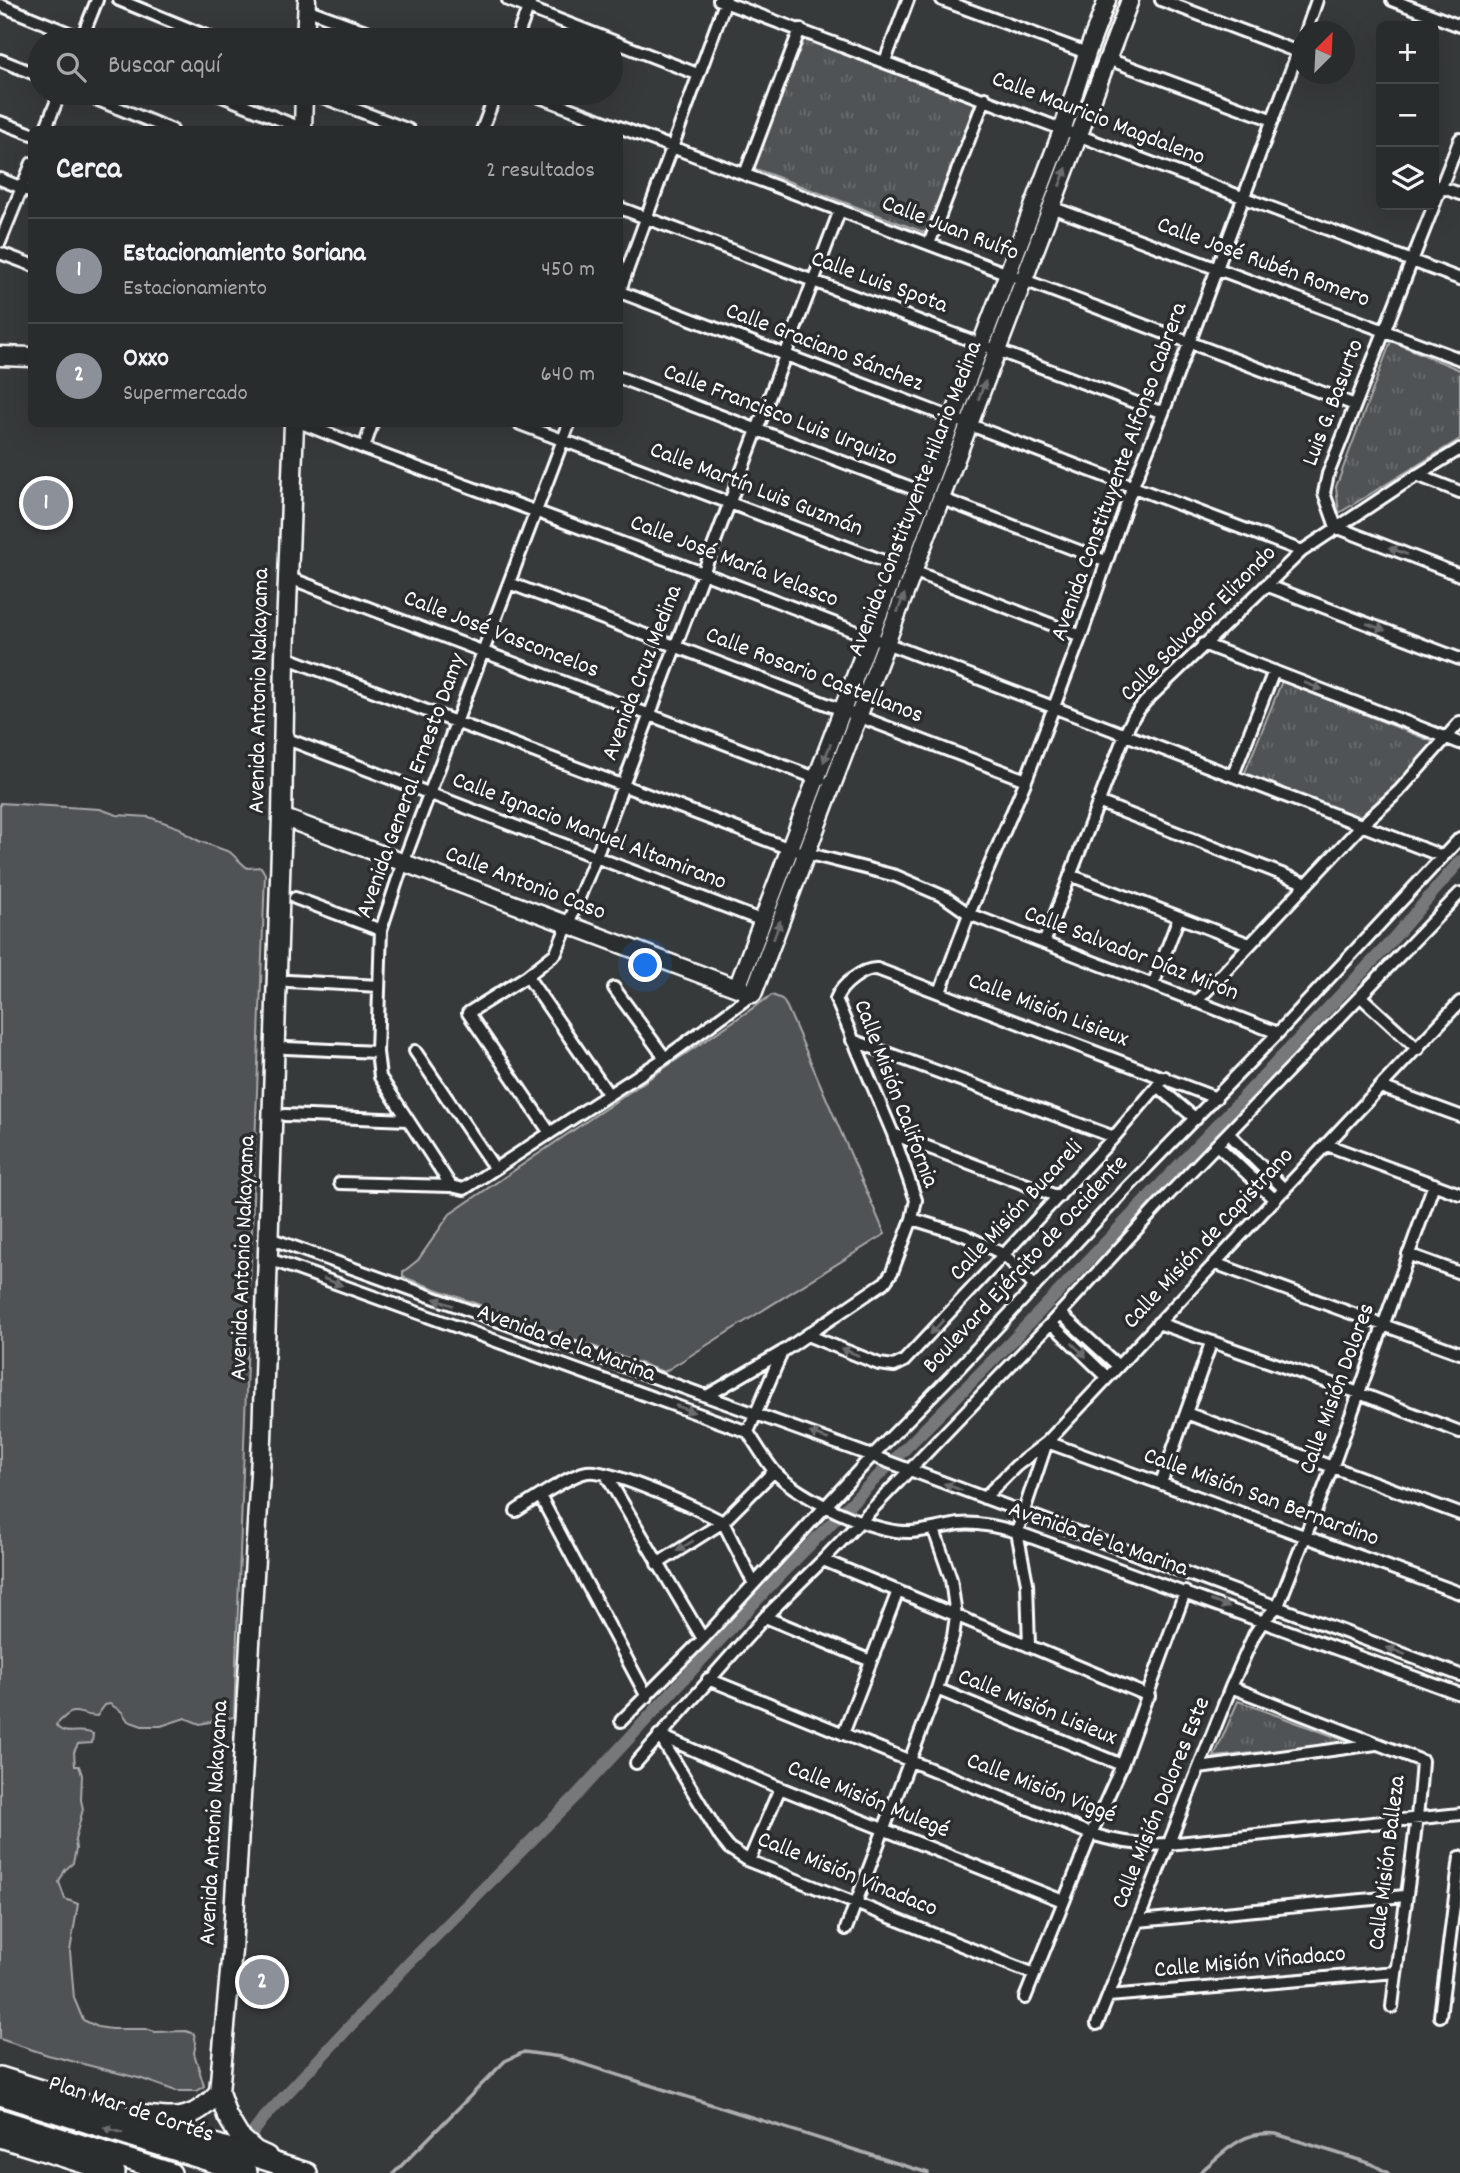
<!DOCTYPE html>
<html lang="es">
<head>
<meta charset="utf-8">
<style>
	body { margin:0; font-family:Dekko,sans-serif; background:#353838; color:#f1f3f6 }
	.controls { position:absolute; right:21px; top:21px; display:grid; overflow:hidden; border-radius:10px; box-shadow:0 7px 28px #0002 }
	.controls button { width:63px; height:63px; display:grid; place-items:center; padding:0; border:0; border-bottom:2px solid #454848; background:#292c2c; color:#f1f3f6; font:35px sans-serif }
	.compass { position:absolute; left:1292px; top:21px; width:63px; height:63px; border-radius:50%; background:#292c2c; box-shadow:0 7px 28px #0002; rotate:24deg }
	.you { position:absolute; left:646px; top:966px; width:24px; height:24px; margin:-18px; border:5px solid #fff; border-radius:50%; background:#1a73e8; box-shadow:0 0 0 10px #1a73e833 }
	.badge { display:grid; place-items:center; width:46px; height:46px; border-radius:50%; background:#8c9099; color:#fff; font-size:23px; font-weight:700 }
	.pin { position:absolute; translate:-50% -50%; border:4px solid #fff; box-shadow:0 2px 7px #0006 }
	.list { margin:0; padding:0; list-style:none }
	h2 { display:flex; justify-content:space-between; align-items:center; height:91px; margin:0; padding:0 28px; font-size:30px }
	h2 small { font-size:23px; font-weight:400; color:#a5a7a9 }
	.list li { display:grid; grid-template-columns:46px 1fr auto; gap:21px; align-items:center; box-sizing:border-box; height:105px; padding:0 28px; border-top:2px solid #454848 }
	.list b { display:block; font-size:26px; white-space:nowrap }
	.list p { margin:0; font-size:23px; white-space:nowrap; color:#a5a7a9 }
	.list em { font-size:23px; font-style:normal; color:#a5a7a9 }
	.icon { flex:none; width:38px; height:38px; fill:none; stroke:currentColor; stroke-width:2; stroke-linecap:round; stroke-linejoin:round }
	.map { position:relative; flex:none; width:1460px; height:2173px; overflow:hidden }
	.search { position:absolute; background:#292c2c; box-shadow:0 7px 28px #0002; left:28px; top:28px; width:595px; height:77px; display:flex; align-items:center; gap:18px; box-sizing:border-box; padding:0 24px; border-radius:38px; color:#a5a7a9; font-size:26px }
	.panel { position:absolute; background:#292c2c; box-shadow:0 7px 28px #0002; left:28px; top:126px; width:595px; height:301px; border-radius:10px }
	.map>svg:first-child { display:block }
</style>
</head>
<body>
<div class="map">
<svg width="1460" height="2173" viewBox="0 0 1460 2173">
	<defs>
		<pattern id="park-tufts" width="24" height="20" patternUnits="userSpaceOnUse" patternTransform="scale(1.75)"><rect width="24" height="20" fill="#505354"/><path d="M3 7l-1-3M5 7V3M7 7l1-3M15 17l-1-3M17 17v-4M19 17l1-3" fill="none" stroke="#6a6d6e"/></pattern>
	</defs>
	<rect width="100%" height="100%" fill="#373a3b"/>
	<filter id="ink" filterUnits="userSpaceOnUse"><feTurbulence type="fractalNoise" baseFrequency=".0143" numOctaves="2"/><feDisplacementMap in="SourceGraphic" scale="14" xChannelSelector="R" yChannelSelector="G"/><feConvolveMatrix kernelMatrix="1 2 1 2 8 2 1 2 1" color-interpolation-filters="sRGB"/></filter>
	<g filter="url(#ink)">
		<path fill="#505354" stroke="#a8a9aa" stroke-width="2" d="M0,803L100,809L117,815L149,817L180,828L186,834L199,841L230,852L247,868L261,867L265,874L234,1717L200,1724L185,1718L161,1726H142L128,1721L122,1712L110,1704L105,1705L97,1716C73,1715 77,1703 56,1725C64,1738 80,1727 93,1734L92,1743L78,1744L74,1752L75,1766H79L82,1775L81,1800L83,1809L75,1840L76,1849L73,1863L65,1870L59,1882L65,1899L78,1904L70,1951L74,1998L83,2020L98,2027L111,2029H146L155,2032L186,2031L194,2034L196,2043L194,2053L204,2086L196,2091H176L142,2079L48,2055L0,2039Z
			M772,995L782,999L787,1007L885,1234L664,1372L403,1277V1272L418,1260L450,1214Z"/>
		<path fill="url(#park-tufts)" stroke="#a8a9aa" stroke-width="2" d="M803,35L976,101L926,233L753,168Z
			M1391,341L1460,370V439L1339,513L1336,487Z
			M1282,681L1441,745L1363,819L1244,775Z
			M1238,1701L1352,1743L1214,1757Z"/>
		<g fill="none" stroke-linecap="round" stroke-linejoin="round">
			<path stroke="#adaeaf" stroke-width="3.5" d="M394,2173L505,2061L524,2052L561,2057L928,2173
				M1199,2173C1225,2152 1241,2130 1276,2134L1372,2164L1388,2173"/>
			<path stroke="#767879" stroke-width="12" d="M252,2134L264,2118L409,1963L574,1798L779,1576L1009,1344L1386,947L1460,861"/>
			<g stroke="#fff" stroke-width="16">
				<path id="street" d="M119,0L209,37
					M508,0L697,74
					M719,0L1460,279
					M942,0L1087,53
					M1161,0L1298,52
					M1392,0L1460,26
					M0,5L86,40
					M306,9L390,40
					M1306,32L1317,0
					M81,40L97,0
					M516,40L531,0
					M1108,59L1273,120
					M0,60L40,76
					M885,61L908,0
					M81,93L172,130
					M215,93L303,129
					M312,93L409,130
					M529,93L1355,405
					M0,122L32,134
					M45,130L60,93
					M482,130L496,93
					M1460,139L1328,474L1324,493L1336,527L1460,575
					M745,174L800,29
					M0,179L32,192
					M1441,187L1460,194
					M1051,207L1460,359
					M620,208L1163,413
					M0,242L32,163
					M929,244L985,98
					M0,253L32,265
					M620,290L726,0
					M620,292L1302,551
					M620,378L925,493
					M304,424L364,448L372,424
					M520,424L897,566
					M569,424L403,863L381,930L377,1052L380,1077L451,1186L464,1189L665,1058L753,994
					M364,448L703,573L1442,856
					M1417,475L1460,492
					M940,498L1105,561
					M913,571L1081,636
					M287,577L821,780
					M509,583L1026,780
					M1266,585L1460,659
					M1203,644L1460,743
					M285,657L790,849L896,876L945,897L969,914L1278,1033
					M282,737L763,921
					M1233,775L1274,671
					M1098,802L1307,884
					M1070,875L1249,944
					M295,898L381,930
					M1044,943L1125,734L1134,716L1145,702L1302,551L1400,486L1460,449
					M527,976L609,1095
					M288,981L379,986
					M1153,985L1179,917
					M614,988L665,1058
					M940,992L969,914L1026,780L1081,636L1132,488L1163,413L1302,41
					M1360,996L1418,1049
					M1196,1002L1363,824L1399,791L1460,722
					M852,1040L1114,1137
					M286,1048L377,1052
					M415,1051L495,1169
					M1157,1086L1196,1119
					M1381,1087L1460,1116
					M285,1115L408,1120
					M550,1133L468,1013L527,976L556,953L596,857L840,210
					M1228,1133L1285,1190
					M893,1134L1059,1197
					M1217,1145L1275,1200
					M1327,1145L1460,1194
					M340,1183L451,1186
					M912,1219L964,1235L1005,1255L1035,1287
					M269,1238L883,1460L1460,1675
					M1408,1254L1460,1273
					M269,1259L748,1432C756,1445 765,1460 775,1472C799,1498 875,1534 911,1532C927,1531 942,1527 959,1524C978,1522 998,1527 1017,1532L1460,1694
					M1214,1263L1460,1353
					M1060,1313L1118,1366
					M1051,1323L1107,1377
					M1158,1323L1359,1393L1460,1432
					M807,1335L879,1364L894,1366L904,1361L1114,1137L1165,1077
					M707,1396L782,1352
					M1186,1413L1460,1514
					M748,1432L782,1352L885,1282L892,1272L912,1219L916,1200L893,1134L836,999C841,985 863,968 877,969L1216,1098
					M606,1475L703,1639
					M1161,1483L1211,1343
					M540,1496L647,1697
					M984,1498L1016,1466L1047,1442L1460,1002
					M516,1511C532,1501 569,1475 587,1472C609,1468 700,1510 723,1522L754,1584
					M823,1560L1149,1696
					M657,1564L723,1522L774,1471
					M765,1617L871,1661
					M1029,1646L1027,1583L1017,1532L1047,1442L1460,1593
					M708,1679L1091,1834C1117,1842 1140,1846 1168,1844L1460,1814
					M1231,1687L1422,1761C1417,1843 1401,1925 1392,2007
					M937,1689L1122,1765
					M621,1721L703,1639L872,1456L956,1371L1128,1187L1278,1033L1460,838
					M843,1734L898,1591
					M659,1735L721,1838L729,1848L749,1861L1034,1974
					M659,1735L780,1788L1063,1901
					M636,1763L765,1617L823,1560L1051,1323L1169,1194L1460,893
					M1199,1768L1376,1744
					M749,1861L780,1788
					M1138,1921L1405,1896
					M846,1929L937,1689L953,1637L956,1616L951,1579L934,1530
					M1108,1996L1396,1972
					M1025,1998L1091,1834L1122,1765L1185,1592
					M1440,2016L1460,1857
					M1097,2024L1231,1687L1254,1635L1264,1620L1278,1606L1332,1468L1434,1184"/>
			</g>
			<g stroke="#fff" stroke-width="21">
				<path id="secondary" d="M305,40L307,0
					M303,130L304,93
					M282,817L753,994L1130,0
					M737,988L1063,128L1087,53L1107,0"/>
			</g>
			<g stroke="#fff" stroke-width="23">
				<path id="primary" d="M0,356L32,357
					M141,2115C177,2119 193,2122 219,2092
					M267,2156L256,2151L239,2136L227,2116L219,2092L232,1950L262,1439L282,817L285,657L294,424"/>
			</g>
			<g stroke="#fff" stroke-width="24">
				<path id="highway" d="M0,2077L307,2173
					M0,2095L247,2173
					M0,2119L171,2173
					M0,2137L115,2173"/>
			</g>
			<use href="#street" stroke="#2a2d2e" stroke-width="10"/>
			<use href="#secondary" stroke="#2a2d2e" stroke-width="16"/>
			<use href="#primary" stroke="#2a2d2e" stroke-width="18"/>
			<use href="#highway" stroke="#2a2d2e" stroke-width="19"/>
		</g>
		<defs><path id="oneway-solid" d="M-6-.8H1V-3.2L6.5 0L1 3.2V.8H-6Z" transform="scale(1.75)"/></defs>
		<g fill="#6a6c6d">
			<use href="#oneway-solid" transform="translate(1063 177) rotate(-69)"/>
			<use href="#oneway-solid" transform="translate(982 390) rotate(-69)"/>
			<use href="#oneway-solid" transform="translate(1398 551) rotate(-159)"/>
			<use href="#oneway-solid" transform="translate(901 603) rotate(-69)"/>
			<use href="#oneway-solid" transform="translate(1376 627) rotate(21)"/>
			<use href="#oneway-solid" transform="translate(1313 686) rotate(21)"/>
			<use href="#oneway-solid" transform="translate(827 753) rotate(111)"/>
			<use href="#oneway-solid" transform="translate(777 930) rotate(-70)"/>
			<use href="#oneway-solid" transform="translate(333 1282) rotate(20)"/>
			<use href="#oneway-solid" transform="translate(443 1302) rotate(-160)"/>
			<use href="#oneway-solid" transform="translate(937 1327) rotate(133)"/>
			<use href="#oneway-solid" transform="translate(1079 1350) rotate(44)"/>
			<use href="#oneway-solid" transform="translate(850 1352) rotate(-158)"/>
			<use href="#oneway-solid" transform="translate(685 1409) rotate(20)"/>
			<use href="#oneway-solid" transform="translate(819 1436) rotate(-160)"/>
			<use href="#oneway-solid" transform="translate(953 1487) rotate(-159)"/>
			<use href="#oneway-solid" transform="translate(685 1546) rotate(148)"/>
			<use href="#oneway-solid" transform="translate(1220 1604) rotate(20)"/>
			<use href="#oneway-solid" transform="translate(1396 1651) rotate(-159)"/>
			<use href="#oneway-solid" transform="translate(113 2130) rotate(-163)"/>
		</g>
	</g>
	<g text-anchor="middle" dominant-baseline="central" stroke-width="7" stroke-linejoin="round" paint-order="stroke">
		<g font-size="24" fill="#fff" stroke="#2a2d2e">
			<text transform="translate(1098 119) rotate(21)">Calle Mauricio Magdaleno</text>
			<text transform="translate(950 229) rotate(21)">Calle Juan Rulfo</text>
			<text transform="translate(1263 263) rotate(20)">Calle José Rubén Romero</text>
			<text transform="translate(879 283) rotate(20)">Calle Luis Spota</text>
			<text transform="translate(824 348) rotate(21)">Calle Graciano Sánchez</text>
			<text transform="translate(1334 403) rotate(-69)">Luis G. Basurto</text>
			<text transform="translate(780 416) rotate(21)">Calle Francisco Luis Urquizo</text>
			<text transform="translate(1120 472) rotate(-70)">Avenida Constituyente Alfonso Cabrera</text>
			<text transform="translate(756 490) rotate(21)">Calle Martín Luis Guzmán</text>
			<text transform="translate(916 499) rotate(-69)">Avenida Constituyente Hilario Medina</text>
			<text transform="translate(734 562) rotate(21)">Calle José María Velasco</text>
			<text transform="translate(1199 624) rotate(-45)">Calle Salvador Elizondo</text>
			<text transform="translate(501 635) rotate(21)">Calle José Vasconcelos</text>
			<text transform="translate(643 673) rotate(-69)">Avenida Cruz Medina</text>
			<text transform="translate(814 676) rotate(21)">Calle Rosario Castellanos</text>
			<text transform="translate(260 691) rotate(-89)">Avenida Antonio Nakayama</text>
			<text transform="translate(412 786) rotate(-70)">Avenida General Ernesto Damy</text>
			<text transform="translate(589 832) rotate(21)">Calle Ignacio Manuel Altamirano</text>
			<text transform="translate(525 884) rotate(21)">Calle Antonio Caso</text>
			<text transform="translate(1131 954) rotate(21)">Calle Salvador Díaz Mirón</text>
			<text transform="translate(1048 1011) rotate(21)">Calle Misión Lisieux</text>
			<text transform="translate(895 1094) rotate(69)">Calle Misión California</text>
			<text transform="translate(1017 1211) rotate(-47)">Calle Misión Bucareli</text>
			<text transform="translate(1209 1239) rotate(-47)">Calle Misión de Capistrano</text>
			<text transform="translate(244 1258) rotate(-88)">Avenida Antonio Nakayama</text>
			<text transform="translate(1026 1265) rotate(-47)">Boulevard Ejército de Occidente</text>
			<text transform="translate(566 1344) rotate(20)">Avenida de la Marina</text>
			<text transform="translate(1338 1389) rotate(-70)">Calle Misión Dolores</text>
			<text transform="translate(1261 1498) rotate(20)">Calle Misión San Bernardino</text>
			<text transform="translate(1098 1540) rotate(19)">Avenida de la Marina</text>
			<text transform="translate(1037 1708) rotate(22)">Calle Misión Lisieux</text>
			<text transform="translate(1041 1789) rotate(21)">Calle Misión Viggé</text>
			<text transform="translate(868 1800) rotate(22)">Calle Misión Mulegé</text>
			<text transform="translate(1162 1803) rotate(-68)">Calle Misión Dolores Este</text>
			<text transform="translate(215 1823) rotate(-87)">Avenida Antonio Nakayama</text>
			<text transform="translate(1388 1863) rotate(-83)">Calle Misión Balleza</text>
			<text transform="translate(847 1875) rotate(22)">Calle Misión Vinadaco</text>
			<text transform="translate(1250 1963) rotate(-5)">Calle Misión Viñadaco</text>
			<text transform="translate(131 2110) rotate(18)">Plan Mar de Cortés</text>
		</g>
	</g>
</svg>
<div class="controls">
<button>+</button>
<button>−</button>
<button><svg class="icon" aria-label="layers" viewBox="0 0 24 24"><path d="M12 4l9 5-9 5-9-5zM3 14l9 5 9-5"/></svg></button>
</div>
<svg class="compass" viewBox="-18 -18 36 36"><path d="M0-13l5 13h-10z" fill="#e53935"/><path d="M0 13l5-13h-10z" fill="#a5a7a9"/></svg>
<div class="you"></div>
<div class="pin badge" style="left:46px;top:503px">1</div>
<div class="pin badge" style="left:262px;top:1982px">2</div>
<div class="search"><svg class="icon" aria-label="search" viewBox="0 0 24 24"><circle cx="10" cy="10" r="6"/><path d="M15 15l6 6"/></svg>Buscar aquí</div>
<section class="panel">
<h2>Cerca<small>2 resultados</small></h2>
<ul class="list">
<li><span class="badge">1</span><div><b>Estacionamiento Soriana</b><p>Estacionamiento</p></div><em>450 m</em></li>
<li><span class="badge">2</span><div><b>Oxxo</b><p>Supermercado</p></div><em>640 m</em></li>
</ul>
</section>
</div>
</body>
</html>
